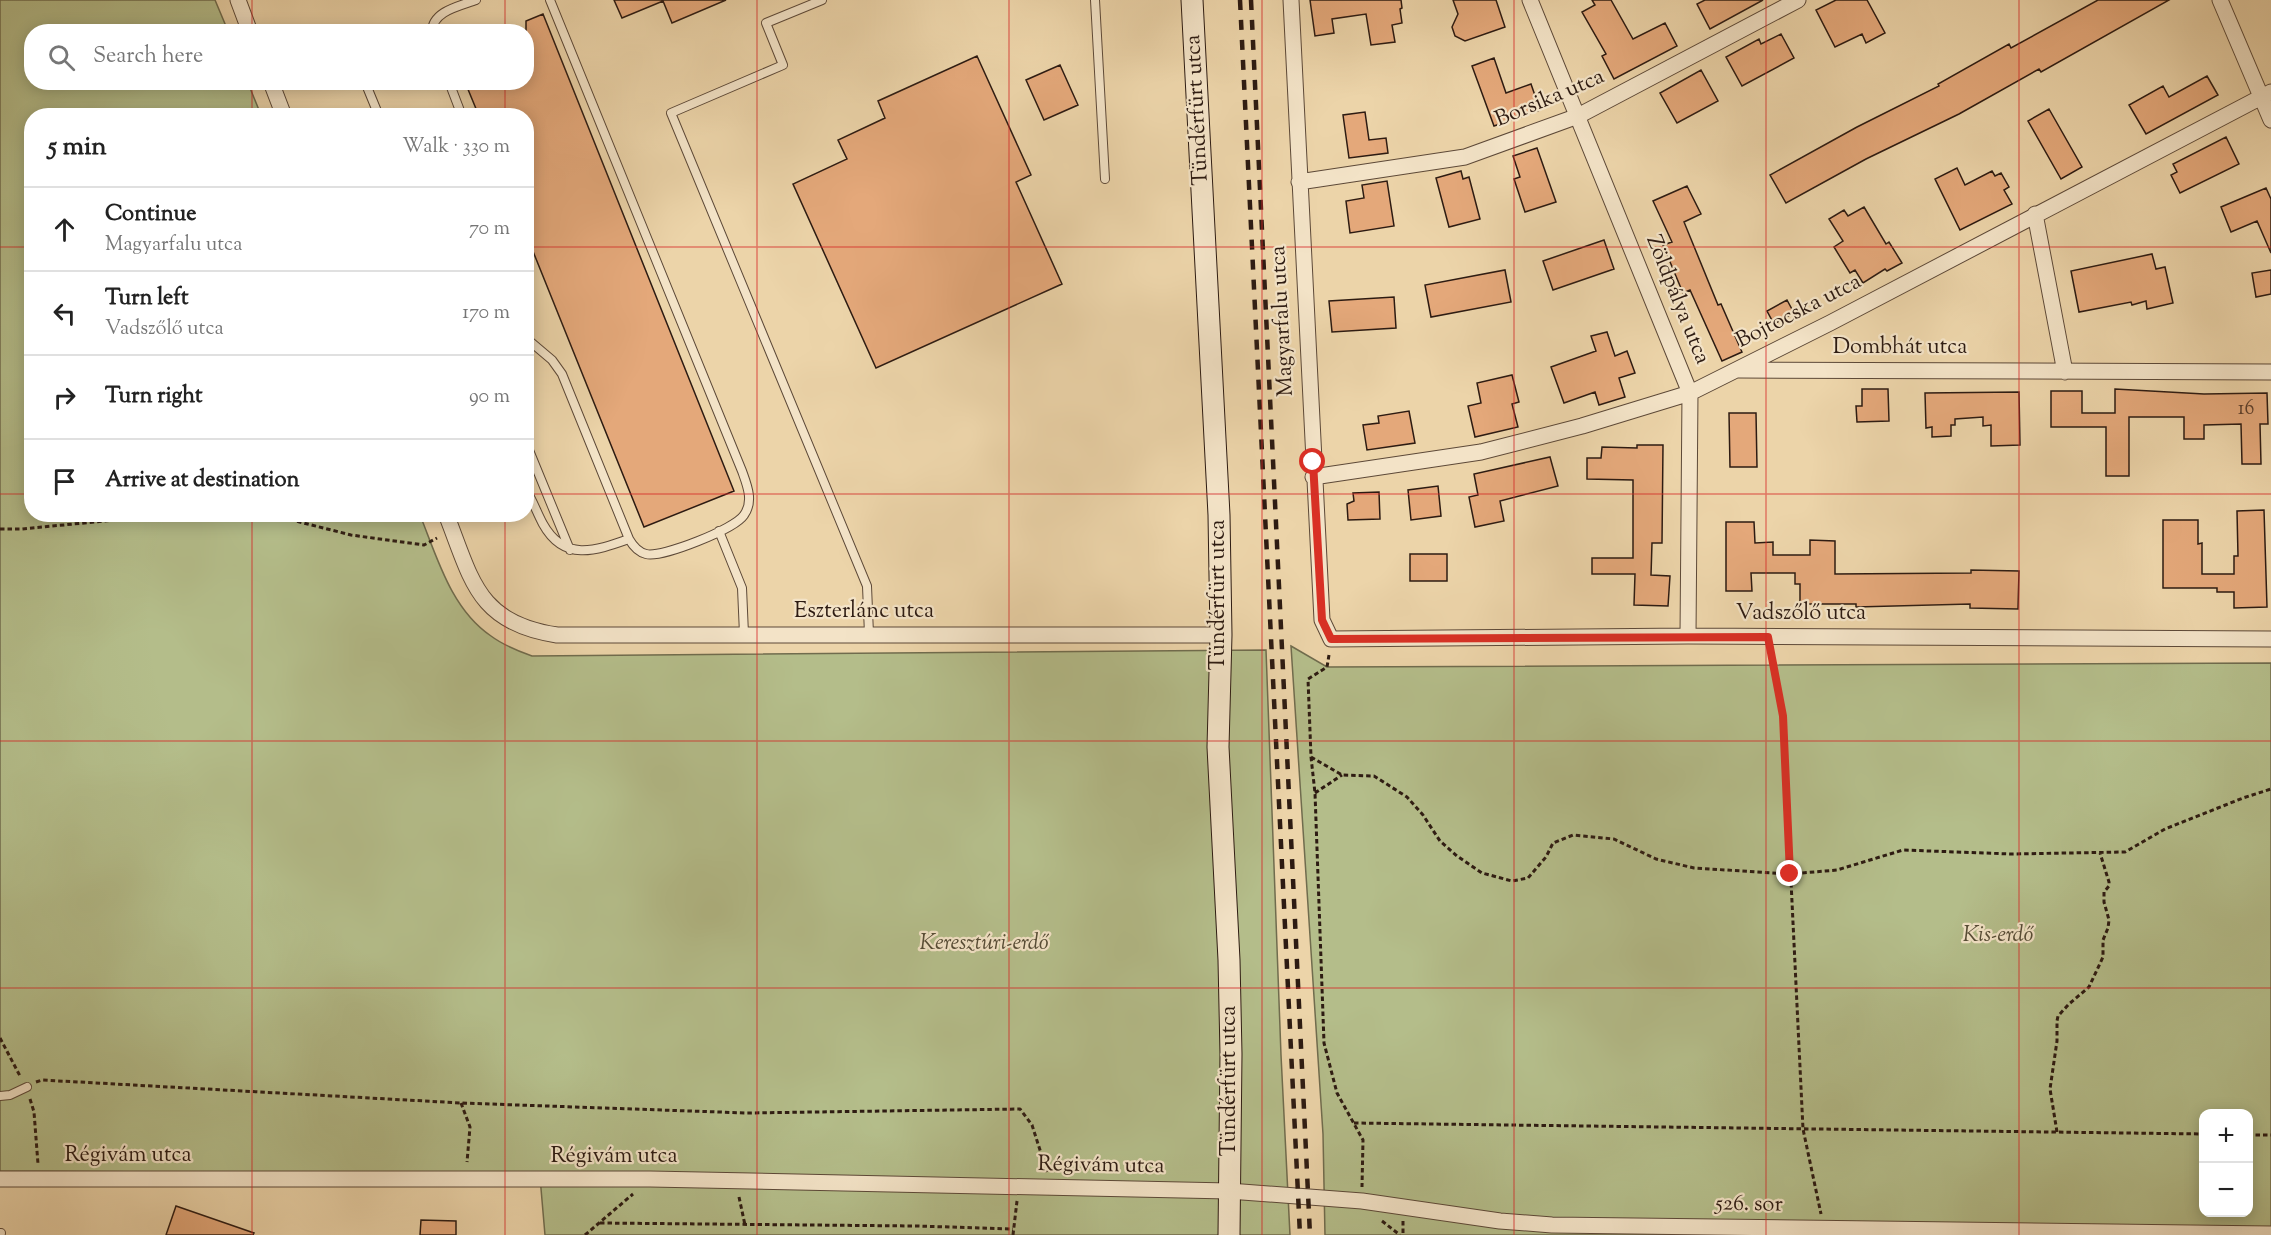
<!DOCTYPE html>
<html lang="en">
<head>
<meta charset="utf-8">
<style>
	body { margin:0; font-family:"Sorts Mill Goudy",serif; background:#f2f2f2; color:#222 }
	.controls { position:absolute; right:18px; bottom:18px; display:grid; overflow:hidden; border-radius:12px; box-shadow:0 3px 15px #0003 }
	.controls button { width:54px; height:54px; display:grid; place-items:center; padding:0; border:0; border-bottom:2px solid #e0e0e0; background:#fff; color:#222; font:30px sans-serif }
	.stop { position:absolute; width:18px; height:18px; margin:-14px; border:4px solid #d93025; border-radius:50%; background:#fff }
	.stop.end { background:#d93025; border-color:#fff; box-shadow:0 2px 6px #0008 }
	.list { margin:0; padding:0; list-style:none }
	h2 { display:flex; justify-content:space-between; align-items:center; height:78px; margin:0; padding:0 24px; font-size:26px }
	h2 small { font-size:20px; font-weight:400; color:#767676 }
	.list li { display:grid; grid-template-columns:39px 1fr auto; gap:18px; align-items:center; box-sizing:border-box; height:84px; padding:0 24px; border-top:2px solid #e0e0e0 }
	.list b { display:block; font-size:22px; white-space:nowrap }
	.list p { margin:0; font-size:20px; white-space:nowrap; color:#767676 }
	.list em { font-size:20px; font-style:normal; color:#767676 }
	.icon { flex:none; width:33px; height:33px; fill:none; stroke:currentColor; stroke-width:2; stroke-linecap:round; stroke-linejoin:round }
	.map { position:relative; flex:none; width:2271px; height:1235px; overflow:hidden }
	.search { position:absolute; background:#fff; box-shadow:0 3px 15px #0003; left:24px; top:24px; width:510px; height:66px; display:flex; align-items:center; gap:15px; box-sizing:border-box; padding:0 21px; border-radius:24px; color:#767676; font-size:22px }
	.panel { position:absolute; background:#fff; box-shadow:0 3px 15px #0003; left:24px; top:108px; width:510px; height:414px; border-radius:24px }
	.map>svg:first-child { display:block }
</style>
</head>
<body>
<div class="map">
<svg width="2271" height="1235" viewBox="0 0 2271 1235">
	<rect width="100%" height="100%" fill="#ecd4a9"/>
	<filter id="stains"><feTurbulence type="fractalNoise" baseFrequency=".00333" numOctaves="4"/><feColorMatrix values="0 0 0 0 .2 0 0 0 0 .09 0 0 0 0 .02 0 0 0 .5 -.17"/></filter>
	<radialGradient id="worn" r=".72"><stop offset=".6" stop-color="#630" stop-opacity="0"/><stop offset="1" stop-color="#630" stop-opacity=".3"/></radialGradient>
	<path fill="#b4bd8a" stroke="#706c4e" stroke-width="1.5" fill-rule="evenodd" d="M0,0H215L228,31L32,32V82L248,83L261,115L32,116V514L420,515C437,557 451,609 491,636C503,645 518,651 532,656L1266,650L1281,1055L1290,1235H545L540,1177L343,1173L0,1171Z
		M1291,646L1327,667L2271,663V1235H1325L1323,1134ZM2204,1114H2248V1212H2204Z"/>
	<path fill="#e4a87a" stroke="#2d1b12" stroke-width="1.5" d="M614,0H726L672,23L663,1L622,18Z
		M1310,0H1401L1402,8L1400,9L1402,23L1392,25L1395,42L1371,45L1366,14L1332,19L1334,33L1315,36Z
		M1453,0H1496L1505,27L1465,41L1455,36L1452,27L1458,14Z
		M1592,0H1611L1633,39L1665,23L1677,46L1614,79L1602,56L1606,54L1582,12L1595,5Z
		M1705,0H1763L1710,29L1697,4Z
		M1836,0H1867L1885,33L1866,43L1862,34L1835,47L1816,10Z
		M2098,0H2169L2041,72L2039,69L1959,114L1866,159L1786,203L1770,175L1857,127L1939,86L1938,84L2009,44L2011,48Z
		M543,14L734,491L644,527L526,234V116H479L465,82H526V21Z
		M1781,34L1794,58L1742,86L1726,57L1759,39L1761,44Z
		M977,56L1031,175L1016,182L1062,284L876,368L793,184L847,159L838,140L885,118L878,101Z
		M1494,58L1506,93L1531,84L1540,110L1494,126L1472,66Z
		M1060,65L1078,105L1044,120L1026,80Z
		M1701,70L1718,101L1677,123L1660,93Z
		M2207,76L2218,95L2146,134L2129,105L2163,86L2169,97Z
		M2049,109L2082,167L2061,179L2028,121Z
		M1365,112L1369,140L1386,138L1388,153L1349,158L1343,115Z
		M2226,137L2239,164L2180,193L2171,175L2177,172L2173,164Z
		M1537,148L1556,202L1525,212L1514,179L1520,177L1513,156Z
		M1957,168L1965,185L1992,171L1995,176L2001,173L2009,187L2004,190L2012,204L1960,230L1935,179Z
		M1461,171L1463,179L1469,177L1480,219L1449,227L1436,178Z
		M1387,181L1394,226L1350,233L1346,201L1364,198L1362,185Z
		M1687,186L1701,214L1684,222L1718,305L1721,304L1742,352L1722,361L1690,290L1683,293L1663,245L1672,242L1653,201Z
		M2266,188L2271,199V253L2257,221L2231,232L2221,207Z
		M1864,207L1886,244L1889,242L1902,263L1887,271L1885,269L1863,283L1855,270L1850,273L1834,247L1843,241L1829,219L1844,210L1848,216Z
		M1604,240L1614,269L1553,290L1543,261Z
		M2152,254L2156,269L2165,267L2173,303L2147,309L2146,301L2132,305L2131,302L2079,312L2071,271Z
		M1505,270L1511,302L1431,317L1425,285Z
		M2271,270V294L2256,297L2252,273Z
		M1394,297L1396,328L1332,332L1329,301Z
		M1787,300L1794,313L1774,324L1767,311Z
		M1607,332L1615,356L1627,351L1635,373L1619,378L1625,397L1599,405L1595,392L1564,403L1551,367L1596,351L1591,336Z
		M1512,375L1519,402L1512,404L1518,427L1475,437L1468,406L1481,403L1477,383Z
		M1862,389H1888L1889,421L1857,422L1856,406H1862Z
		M2115,389L2204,394L2267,393L2268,424H2260L2261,464H2242L2241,424L2204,425V439H2184V417H2129V476H2106V427H2051V391H2082V413H2115Z
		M2019,392L2020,445L1991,446V425L1983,426V417L1955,419V425H1951V436L1932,437V427L1926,428L1925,393Z
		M1409,411L1415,443L1367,450L1363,425L1379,423L1378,416Z
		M1729,413H1756L1757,467H1730Z
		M1637,445H1663L1662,543H1652L1651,575L1670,576L1668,606L1634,605L1635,574H1592V558H1633V480L1587,479V458H1601L1602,447L1637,448Z
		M1550,457L1558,486L1500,501L1504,521L1475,527L1469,497L1478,495L1474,474Z
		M1438,486L1441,516L1411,520L1408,490Z
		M1379,492L1380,519L1348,520L1347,504L1354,501L1353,493Z
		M2264,510L2267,607L2234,608V592H2217V588H2163V520H2198V544L2202,543V574H2234V556H2238L2237,511Z
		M1726,522H1754L1755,543L1773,542V555H1810V540L1835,541V574L1971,573V570L2019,571L2018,609L1970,608V604L1856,607V604H1800V584H1795V573H1751L1752,591H1726Z
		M1410,554H1447V581H1410Z
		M176,1206L254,1233L253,1235H166Z
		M421,1220L456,1221V1235H420Z"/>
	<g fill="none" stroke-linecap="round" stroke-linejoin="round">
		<g stroke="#5d4938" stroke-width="10">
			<path id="lane" d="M822,0L766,23L783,65L671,113L867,586L869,634
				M1095,0L1105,179
				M432,32C432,11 460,6 476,0
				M365,82L379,116
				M449,82L462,116
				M526,338L552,360L562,374L629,539C633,546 638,552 646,554C662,558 735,529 744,515C754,501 747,485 742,471L550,0
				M526,443L570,550
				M526,490C533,501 537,513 543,524C564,562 595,551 629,539
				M719,531L742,588L744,634
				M0,1096L10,1095L27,1087
				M0,1233H1"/>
		</g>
		<g stroke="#5d4938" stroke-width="17">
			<path id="street" d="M238,0L250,32
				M1291,0L1322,620L1331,639L1688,636L2271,639
				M1530,0L1690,393L1688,636
				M2220,0L2271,120
				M271,82L284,116
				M1299,182L1465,157L1578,116L1798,0
				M2035,214L2065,372
				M1739,370L2271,372
				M1313,477L1481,452L1582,426L1690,393L1830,323L2271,92
				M446,514C472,580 477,623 557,635H1221
				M0,1179H650L1229,1191L1362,1201L1500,1221L1552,1225L2271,1234"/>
		</g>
		<g stroke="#2d1b12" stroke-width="23">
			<path id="secondary" d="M1192,0L1219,515L1221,635L1218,747L1229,960L1231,1054L1229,1235"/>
		</g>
		<path stroke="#2d1b12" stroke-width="3" stroke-dasharray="4.5 3" stroke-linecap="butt" d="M268,514L351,535L424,545L437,538
			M0,529H22L135,518L147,514
			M1770,652L1783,716L1803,1129L1821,1214
			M1329,655L1327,667L1308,679L1311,757L1315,793L1324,1043L1337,1093L1363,1140L1362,1187
			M1311,757L1342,775L1374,776L1407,797L1423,815L1440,841L1457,856L1482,873L1512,881L1528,878L1546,857L1553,843L1573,835L1614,839L1656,859L1694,868L1790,874L1837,870L1903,850L2011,854L2125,852L2165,829L2243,798L2271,789
			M1315,793L1342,775
			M0,1038L20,1076
			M36,1082L42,1080L461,1103L747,1113L1020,1109L1032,1125L1047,1172
			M30,1099L34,1112L38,1164
			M461,1103L470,1127L467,1162
			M1354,1123L2204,1134
			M2057,1132L2050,1089L2057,1041V1021L2058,1016L2069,1004L2089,987L2103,957V940L2108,928L2109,920L2104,902V892L2109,886V882L2100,853
			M2248,1135H2271
			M739,1197L745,1225
			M1382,1221L1400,1235
			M1403,1221V1235
			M600,1223L917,1226L1013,1229
			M585,1235L633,1194
			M1013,1235L1017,1201"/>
		<use href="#lane" stroke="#f3e3c7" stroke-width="8"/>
		<use href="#street" stroke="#f3e3c7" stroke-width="15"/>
		<use href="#secondary" stroke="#f3e3c7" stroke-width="21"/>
		<path stroke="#2d1b12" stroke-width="4.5" stroke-dasharray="10 10" stroke-linecap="butt" d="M1240,0L1300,1235
			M1251,0L1310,1235"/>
	</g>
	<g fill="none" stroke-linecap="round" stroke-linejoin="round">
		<path stroke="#d93025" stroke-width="8" d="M1313,462L1322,620L1331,639L1768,637L1783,716L1790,874"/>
	</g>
	<path fill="none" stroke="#d62828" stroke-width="1.5" stroke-opacity="0.55" d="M252,0V32M505,0V32M757,0V1235M1009,0V1235M1262,0V1235M1514,0V1235M1766,0V1235M2019,0V1235M252,82V116M505,82V116M0,247H32M526,247H2271M0,494H32M526,494H2271M252,514V1235M505,514V1235M0,741H2271M0,988H2271"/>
	<g text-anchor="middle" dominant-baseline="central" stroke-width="4.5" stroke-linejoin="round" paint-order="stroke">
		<g font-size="20" fill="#5b3e2c">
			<text x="2246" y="409">16</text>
		</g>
		<g font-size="22" fill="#2d1b12" stroke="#f3e3c7">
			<text transform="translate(1550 99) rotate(-23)">Borsika utca</text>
			<text transform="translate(1198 110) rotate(-93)">Tündérfürt utca</text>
			<text transform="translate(1677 300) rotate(68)">Zöldpálya utca</text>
			<text transform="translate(1799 312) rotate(-27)">Bojtocska utca</text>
			<text transform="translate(1283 321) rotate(-93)">Magyarfalu utca</text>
			<text x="1900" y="348">Dombhát utca</text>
			<text transform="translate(1219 595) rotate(-90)">Tündérfürt utca</text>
			<text x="864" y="612">Eszterlánc utca</text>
			<text x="1801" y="614">Vadszőlő utca</text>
			<text transform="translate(1230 1081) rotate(-90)">Tündérfürt utca</text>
			<text x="128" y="1156">Régivám utca</text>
			<text x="614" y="1157">Régivám utca</text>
			<text transform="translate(1101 1166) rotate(1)">Régivám utca</text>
			<text transform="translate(1749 1205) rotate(1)">526. sor</text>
		</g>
		<g font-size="22" font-style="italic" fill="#564c36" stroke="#f3e3c7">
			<text x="1998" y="936">Kis-erdő</text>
			<text x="984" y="944">Keresztúri-erdő</text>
		</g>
	</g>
	<rect width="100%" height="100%" filter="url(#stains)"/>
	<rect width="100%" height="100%" fill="url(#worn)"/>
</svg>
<div class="controls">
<button>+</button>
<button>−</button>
</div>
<div class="stop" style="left:1313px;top:462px"></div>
<div class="stop end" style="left:1790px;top:874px"></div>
<div class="search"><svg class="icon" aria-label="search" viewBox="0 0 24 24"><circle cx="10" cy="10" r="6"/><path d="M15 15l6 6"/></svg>Search here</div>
<section class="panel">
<h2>5 min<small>Walk · 330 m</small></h2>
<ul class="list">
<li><svg class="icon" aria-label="ahead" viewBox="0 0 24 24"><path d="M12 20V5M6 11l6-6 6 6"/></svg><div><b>Continue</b><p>Magyarfalu utca</p></div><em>70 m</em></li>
<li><svg class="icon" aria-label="left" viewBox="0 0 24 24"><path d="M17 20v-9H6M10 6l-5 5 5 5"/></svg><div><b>Turn left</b><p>Vadszőlő utca</p></div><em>170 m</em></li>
<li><svg class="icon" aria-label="right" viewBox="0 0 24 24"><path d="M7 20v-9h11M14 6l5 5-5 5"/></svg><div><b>Turn right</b></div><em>90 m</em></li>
<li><svg class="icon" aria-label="arrive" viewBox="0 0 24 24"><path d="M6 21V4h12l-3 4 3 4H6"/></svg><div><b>Arrive at destination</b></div></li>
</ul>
</section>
</div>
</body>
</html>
